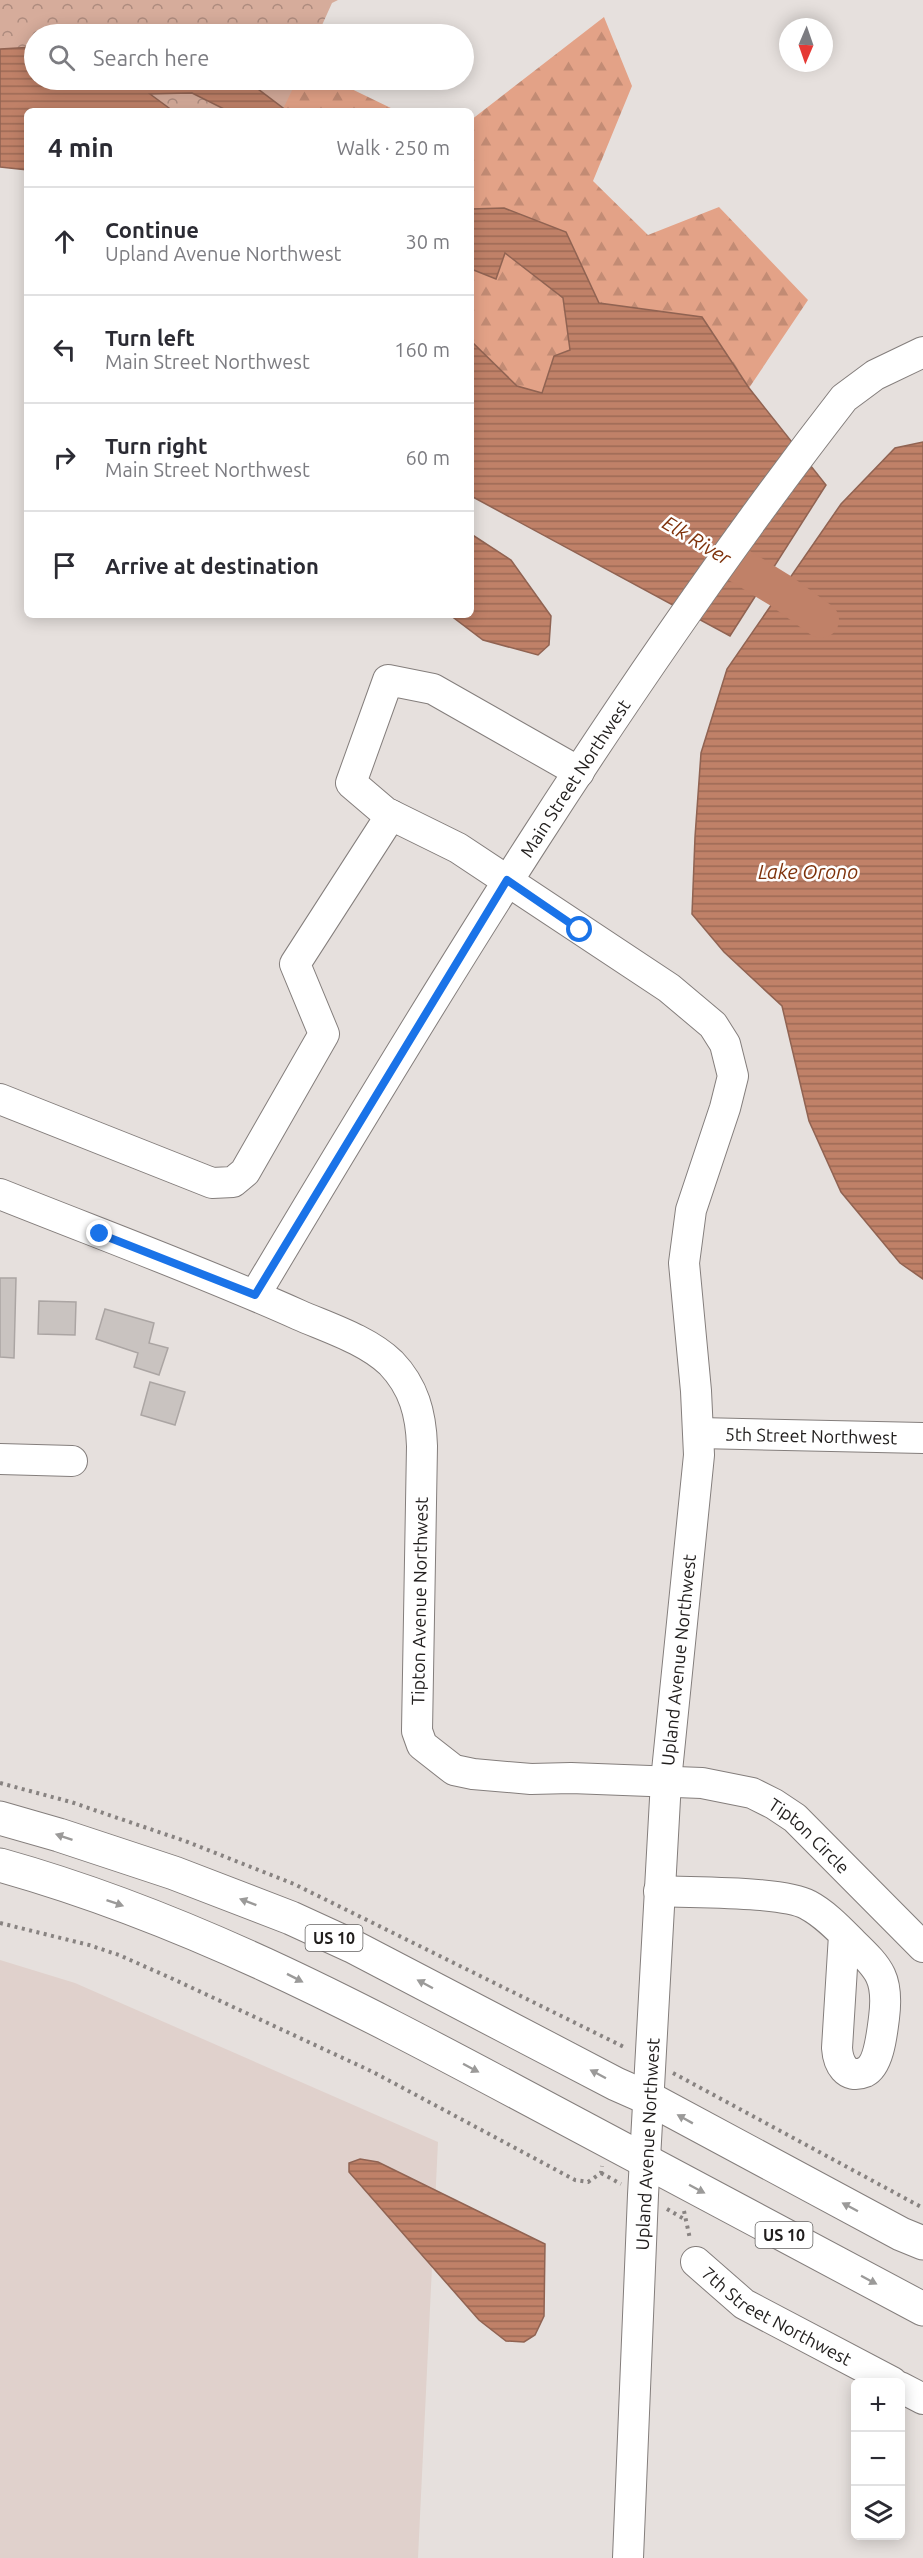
<!DOCTYPE html>
<html lang="en">
<head>
<meta charset="utf-8">
<style>
	body { margin:0; font-family:Ubuntu,sans-serif; background:#f2f2f3; color:#2b2b33 }
	.controls { position:absolute; right:18px; bottom:18px; display:grid; overflow:hidden; border-radius:9px; box-shadow:0 3px 15px #0003 }
	.controls button { width:54px; height:54px; display:grid; place-items:center; padding:0; border:0; border-bottom:2px solid #e1e1e2; background:#fff; color:#2b2b33; font:30px sans-serif }
	.compass { position:absolute; left:779px; top:18px; width:54px; height:54px; border-radius:50%; background:#fff; box-shadow:0 3px 15px #0003; rotate:182deg }
	.stop { position:absolute; width:18px; height:18px; margin:-14px; border:4px solid #1a73e8; border-radius:50%; background:#fff }
	.stop.end { background:#1a73e8; border-color:#fff; box-shadow:0 2px 6px #0008 }
	.list { margin:0; padding:0; list-style:none }
	h2 { display:flex; justify-content:space-between; align-items:center; height:78px; margin:0; padding:0 24px; font-size:26px }
	h2 small { font-size:20px; font-weight:400; color:#7c7c81 }
	.list li { display:grid; grid-template-columns:39px 1fr auto; gap:18px; align-items:center; box-sizing:border-box; height:108px; padding:0 24px; border-top:2px solid #e1e1e2 }
	.list b { display:block; font-size:22px; white-space:nowrap }
	.list p { margin:0; font-size:20px; white-space:nowrap; color:#7c7c81 }
	.list em { font-size:20px; font-style:normal; color:#7c7c81 }
	.icon { flex:none; width:33px; height:33px; fill:none; stroke:currentColor; stroke-width:2; stroke-linecap:round; stroke-linejoin:round }
	.map { position:relative; flex:none; width:923px; height:2558px; overflow:hidden }
	.search { position:absolute; background:#fff; box-shadow:0 3px 15px #0003; left:24px; top:24px; width:450px; height:66px; display:flex; align-items:center; gap:15px; box-sizing:border-box; padding:0 21px; border-radius:33px; color:#7c7c81; font-size:22px }
	.panel { position:absolute; background:#fff; box-shadow:0 3px 15px #0003; left:24px; top:108px; width:450px; height:510px; border-radius:9px }
	.map>svg:first-child { display:block }
</style>
</head>
<body>
<div class="map">
<svg width="923" height="2558" viewBox="0 0 923 2558">
	<defs>
		<pattern id="forest-firs" width="22" height="20" patternUnits="userSpaceOnUse" patternTransform="scale(1.5)"><rect width="22" height="20" fill="#e3a287"/><path d="M5 1l3.5 6h-7zM16 11l3.5 6h-7z" fill="#c28b74"/></pattern>
		<pattern id="park-crowns" width="20" height="18" patternUnits="userSpaceOnUse" patternTransform="scale(1.5)"><rect width="20" height="18" fill="#d6ac9b"/><path d="M2 6a3 3 0 1 1 6 0M12 15a3 3 0 1 1 6 0" fill="none" stroke="#ad8b7e"/></pattern>
		<pattern id="water-rules" width="6" height="5" patternUnits="userSpaceOnUse" patternTransform="scale(1.5)"><rect width="6" height="5" fill="#c08168"/><path d="M0 2.5h6" fill="none" stroke="#9c6955"/></pattern>
	</defs>
	<rect width="100%" height="100%" fill="#e6e0dd"/>
	<path fill="#e0d1cc" d="M0,1960L75,1983L438,2142L418,2558H0Z"/>
	<path fill="url(#forest-firs)" d="M604,17L632,86L593,181L648,235L719,207L808,300L749,388L702,317L599,303L566,232L471,209V120Z
		M246,80H333L397,111H287Z
		M505,253L563,298L570,350L554,356L542,393L517,387L471,341V269L496,279Z"/>
	<path fill="url(#park-crowns)" d="M0,0H338L332,3L318,34H34V80H297L282,111H27L0,161Z"/>
	<path fill="url(#water-rules)" stroke="#906352" stroke-width="1.5" d="M34,47V80H246L287,111H228L192,93L150,94L173,111H27V170L0,167V49Z
		M504,208L566,232L599,303L702,317L749,388L826,485L730,636L471,496V341L517,386L542,393L554,356L570,350L563,298L505,253L496,279L471,269V209Z
		M923,442V1279L900,1263L841,1192L809,1121L782,1006L724,952L692,914L695,837L701,753L727,669L841,504L895,448Z
		M471,534L511,560L551,616L549,645L538,655L483,640L450,615H471Z
		M360,2159L378,2162L545,2244L544,2316L535,2335L524,2342L506,2341L479,2320L349,2172V2163Z"/>
	<g fill="none" stroke-linecap="round" stroke-linejoin="round">
		<path stroke="#c08168" stroke-width="36" d="M722,555L781,591L821,620"/>
	</g>
	<path fill="#c9c3c0" stroke="#aba5a3" stroke-width="1.5" d="M0,1278H16L14,1358L0,1357Z
		M39,1301L76,1302L75,1335L38,1334Z
		M105,1309L154,1323L149,1343L168,1348L159,1375L134,1367L138,1353L96,1339Z
		M150,1382L185,1392L175,1425L141,1415Z"/>
	<g fill="none" stroke-linecap="round" stroke-linejoin="round">
		<g stroke="#847e7c" stroke-width="32">
			<g id="minor">
				<path d="M579,772L433,689L388,680L351,783L385,812L458,848L669,988L713,1025L725,1044L733,1076L725,1108L691,1210L684,1263L696,1391L699,1455L666,1781L643,2195L628,2558"/>
				<path d="M0,1099L212,1183L233,1182L245,1172L324,1034L295,964L391,815"/>
				<path id="s1" d="M0,1194C100,1234 201,1271 299,1315C329,1328 367,1340 391,1363C414,1387 421,1414 422,1446L417,1731L422,1745L454,1770L473,1774L531,1779L571,1778L702,1783L752,1793L774,1804L795,1818L923,1947"/>
				<path id="s2" d="M255,1295C438,988 624,681 844,398L875,375L923,352"/>
				<path id="s3" d="M699,1433L923,1438"/>
				<path d="M0,1459L72,1461"/>
				<path d="M659,1891C692,1893 783,1891 808,1905C825,1914 840,1930 853,1943C880,1969 889,1979 884,2018C882,2033 879,2065 865,2072C846,2080 838,2063 837,2048L844,1935"/>
				<path id="s4" d="M696,2262L744,2304L892,2382"/>
				<path d="M900,2387L923,2399"/>
			</g>
		</g>
		<g stroke="#847e7c" stroke-width="35">
			<path id="highway" d="M0,1818L59,1835L174,1873L291,1918L352,1946L616,2084L650,2099L901,2234L923,2243
				M0,1865C186,1917 349,2003 518,2093C653,2165 788,2237 923,2309"/>
		</g>
		<path stroke="#888381" stroke-width="4" stroke-dasharray="3 4.5" stroke-linecap="butt" d="M0,1783L71,1802L185,1841L294,1884L626,2048
			M0,1923L89,1945L119,1955L173,1979L373,2072L575,2180L588,2182L601,2173L602,2166
			M673,2073L923,2208
			M601,2173L621,2184
			M667,2209L684,2219
			M684,2211L690,2239"/>
		<use href="#minor" stroke="#fff" stroke-width="30"/>
		<use href="#highway" stroke="#fff" stroke-width="33"/>
	</g>
	<defs><path id="oneway-solid" d="M-6-.8H1V-3.2L6.5 0L1 3.2V.8H-6Z" transform="scale(1.5)"/></defs>
	<g fill="#9b9a99">
		<use href="#oneway-solid" transform="translate(64 1837) rotate(-161)"/>
		<use href="#oneway-solid" transform="translate(248 1902) rotate(-159)"/>
		<use href="#oneway-solid" transform="translate(115 1903) rotate(19)"/>
		<use href="#oneway-solid" transform="translate(295 1978) rotate(27)"/>
		<use href="#oneway-solid" transform="translate(425 1984) rotate(-152)"/>
		<use href="#oneway-solid" transform="translate(471 2068) rotate(28)"/>
		<use href="#oneway-solid" transform="translate(598 2074) rotate(-152)"/>
		<use href="#oneway-solid" transform="translate(685 2119) rotate(-151)"/>
		<use href="#oneway-solid" transform="translate(697 2189) rotate(28)"/>
		<use href="#oneway-solid" transform="translate(850 2207) rotate(-152)"/>
		<use href="#oneway-solid" transform="translate(869 2280) rotate(28)"/>
	</g>
	<g fill="none" stroke-linecap="round" stroke-linejoin="round">
		<path stroke="#1a73e8" stroke-width="8" d="M100,1234L255,1295L507,880L580,930"/>
	</g>
	<g text-anchor="middle" dominant-baseline="central" stroke-width="5" stroke-linejoin="round" paint-order="stroke">
		<g fill="#fff" stroke="#646261" stroke-width="1.5">
			<rect x="305.5" y="1925" width="57" height="26" rx="4.5"/>
			<rect x="755.5" y="2222" width="57" height="26" rx="4.5"/>
		</g>
		<g font-size="16" font-weight="bold" fill="#211e1d">
			<text x="334" y="1938">US 10</text>
			<text x="784" y="2235">US 10</text>
		</g>
		<g font-size="18" fill="#211e1d" stroke="#fff">
			<text stroke="none"><textPath href="#s2" startOffset="608">Main Street Northwest</textPath></text>
			<text stroke="none"><textPath href="#s3" startOffset="112">5th Street Northwest</textPath></text>
			<text transform="translate(419 1601) rotate(-89)">Tipton Avenue Northwest</text>
			<text transform="translate(678 1660) rotate(-84)">Upland Avenue Northwest</text>
			<text stroke="none"><textPath href="#s1" startOffset="1230">Tipton Circle</textPath></text>
			<text transform="translate(647 2144) rotate(-87)">Upland Avenue Northwest</text>
			<text stroke="none"><textPath href="#s4" startOffset="98">7th Street Northwest</textPath></text>
		</g>
		<g font-size="20" font-style="italic" fill="#7f320b" stroke="#fff">
			<text transform="translate(697 540) rotate(31)">Elk River</text>
			<text x="808" y="871">Lake Orono</text>
		</g>
	</g>
</svg>
<div class="controls">
<button>+</button>
<button>−</button>
<button><svg class="icon" aria-label="layers" viewBox="0 0 24 24"><path d="M12 4l9 5-9 5-9-5zM3 14l9 5 9-5"/></svg></button>
</div>
<svg class="compass" viewBox="-18 -18 36 36"><path d="M0-13l5 13h-10z" fill="#e53935"/><path d="M0 13l5-13h-10z" fill="#7c7c81"/></svg>
<div class="stop" style="left:580px;top:930px"></div>
<div class="stop end" style="left:100px;top:1234px"></div>
<div class="search"><svg class="icon" aria-label="search" viewBox="0 0 24 24"><circle cx="10" cy="10" r="6"/><path d="M15 15l6 6"/></svg>Search here</div>
<section class="panel">
<h2>4 min<small>Walk · 250 m</small></h2>
<ul class="list">
<li><svg class="icon" aria-label="ahead" viewBox="0 0 24 24"><path d="M12 20V5M6 11l6-6 6 6"/></svg><div><b>Continue</b><p>Upland Avenue Northwest</p></div><em>30 m</em></li>
<li><svg class="icon" aria-label="left" viewBox="0 0 24 24"><path d="M17 20v-9H6M10 6l-5 5 5 5"/></svg><div><b>Turn left</b><p>Main Street Northwest</p></div><em>160 m</em></li>
<li><svg class="icon" aria-label="right" viewBox="0 0 24 24"><path d="M7 20v-9h11M14 6l5 5-5 5"/></svg><div><b>Turn right</b><p>Main Street Northwest</p></div><em>60 m</em></li>
<li><svg class="icon" aria-label="arrive" viewBox="0 0 24 24"><path d="M6 21V4h12l-3 4 3 4H6"/></svg><div><b>Arrive at destination</b></div></li>
</ul>
</section>
</div>
</body>
</html>
